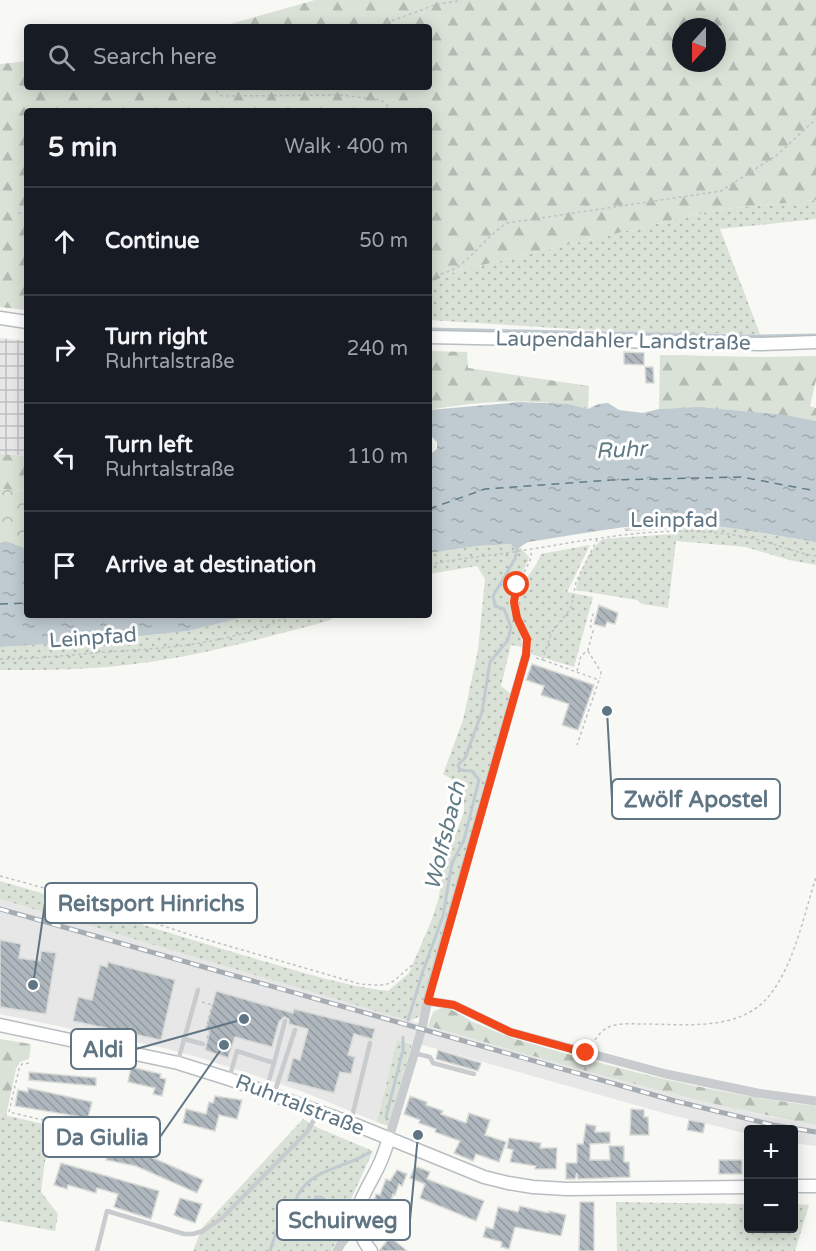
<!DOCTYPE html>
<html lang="en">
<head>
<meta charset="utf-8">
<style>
	body { margin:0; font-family:"Varela Round",sans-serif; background:#242831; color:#f1f3f6 }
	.controls { position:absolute; right:18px; bottom:18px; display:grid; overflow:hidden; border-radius:6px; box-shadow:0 3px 15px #0003 }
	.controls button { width:54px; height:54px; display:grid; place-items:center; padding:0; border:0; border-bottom:2px solid #363941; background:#171b24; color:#f1f3f6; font:30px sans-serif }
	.compass { position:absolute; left:672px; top:18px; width:54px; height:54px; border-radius:50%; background:#171b24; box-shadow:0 3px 15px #0003; rotate:201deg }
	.stop { position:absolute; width:18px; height:18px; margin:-14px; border:4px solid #f2471b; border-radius:50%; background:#fff }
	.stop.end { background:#f2471b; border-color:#fff; box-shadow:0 2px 6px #0008 }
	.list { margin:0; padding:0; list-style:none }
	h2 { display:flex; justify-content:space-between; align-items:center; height:78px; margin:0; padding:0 24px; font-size:26px }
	h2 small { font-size:20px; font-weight:400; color:#9ea1a6 }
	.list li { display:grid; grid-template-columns:39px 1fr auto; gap:18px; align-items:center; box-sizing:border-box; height:108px; padding:0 24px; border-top:2px solid #363941 }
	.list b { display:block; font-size:22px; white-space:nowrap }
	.list p { margin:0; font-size:20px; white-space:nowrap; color:#9ea1a6 }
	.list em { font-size:20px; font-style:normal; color:#9ea1a6 }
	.icon { flex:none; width:33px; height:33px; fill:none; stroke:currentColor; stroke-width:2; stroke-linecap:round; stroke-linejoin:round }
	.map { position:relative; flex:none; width:816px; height:1251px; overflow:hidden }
	.search { position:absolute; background:#171b24; box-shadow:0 3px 15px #0003; left:24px; top:24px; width:408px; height:66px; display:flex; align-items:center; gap:15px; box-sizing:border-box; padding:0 21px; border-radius:6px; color:#9ea1a6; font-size:22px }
	.panel { position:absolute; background:#171b24; box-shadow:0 3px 15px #0003; left:24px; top:108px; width:408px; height:510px; border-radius:6px }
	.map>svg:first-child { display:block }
</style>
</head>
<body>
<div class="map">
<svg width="816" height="1251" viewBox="0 0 816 1251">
	<defs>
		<pattern id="industrial-grid" width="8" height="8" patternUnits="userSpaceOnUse" patternTransform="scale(1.5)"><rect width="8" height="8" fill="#e6e7e6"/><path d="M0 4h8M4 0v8" fill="none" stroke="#bec0c0"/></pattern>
		<pattern id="grass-dots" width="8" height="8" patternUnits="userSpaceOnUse" patternTransform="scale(1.5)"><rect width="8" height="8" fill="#dae1d6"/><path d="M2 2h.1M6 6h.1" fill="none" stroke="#b4bbb3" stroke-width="1.8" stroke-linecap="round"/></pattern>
		<pattern id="forest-firs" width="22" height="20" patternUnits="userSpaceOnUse" patternTransform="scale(1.5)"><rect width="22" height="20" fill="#dae1d6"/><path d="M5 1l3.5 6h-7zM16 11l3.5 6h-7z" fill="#b4bbb3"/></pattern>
		<pattern id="park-crowns" width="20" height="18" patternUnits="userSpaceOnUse" patternTransform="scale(1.5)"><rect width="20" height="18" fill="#dae1d6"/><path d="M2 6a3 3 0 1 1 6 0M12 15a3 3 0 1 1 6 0" fill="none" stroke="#b4bbb3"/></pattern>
		<pattern id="water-ripples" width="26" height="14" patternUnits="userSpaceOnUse" patternTransform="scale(1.5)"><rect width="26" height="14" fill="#bfcbd0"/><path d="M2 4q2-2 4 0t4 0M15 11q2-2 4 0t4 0" fill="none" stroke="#9fa9ae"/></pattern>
		<pattern id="building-back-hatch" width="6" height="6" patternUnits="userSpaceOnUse" patternTransform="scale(1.5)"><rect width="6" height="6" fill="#aeb7bd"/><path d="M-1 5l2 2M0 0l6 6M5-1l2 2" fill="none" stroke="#91999f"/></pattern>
	</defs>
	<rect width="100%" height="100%" fill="#f8f8f5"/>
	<path fill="#e6e7e6" d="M0,899L428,1026L662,1091L767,1116L816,1125V1146L794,1143V1130H748V1134L745,1133L671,1115L423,1045L397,1040L377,1122L301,1091L201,1058L164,1048L0,1014Z"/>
	<path fill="url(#industrial-grid)" d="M0,338L27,341V456L0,454Z"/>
	<path fill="url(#grass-dots)" d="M816,200V219L720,229L760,334L622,332L429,320V283L457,271L715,210Z
		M675,524L720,526L816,542V565L789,560L746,547L676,541L668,608L642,604L637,600L576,590C578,574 590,550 602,539L673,534L674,529L625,531L624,528Z
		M511,544L513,548L520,547L529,557C527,569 514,579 512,596C510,614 522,629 522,647L511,645L501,686L512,695L420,1016L410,1021L0,899V881C88,906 175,936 263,961C305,973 345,986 388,991L409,973L432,919L439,897L442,869L464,812V787L443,774L463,720L478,650L485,579L477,566L429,574V553L477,546Z
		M590,545L567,592L593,597L574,667L531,654C532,630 529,638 521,619C519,615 519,610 519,605C519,579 533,576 541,554Z
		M253,615H339L328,621C264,638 200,656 134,664C91,670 43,670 0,670V647L93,641L188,631Z
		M397,1040L412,1044L388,1126L377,1122Z
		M0,1114L56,1127L45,1161L41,1192L58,1214L55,1231L0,1221Z
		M303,1119L318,1128L373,1151L340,1223L341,1234L331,1251H193L202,1228Z
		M616,1202L748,1204V1228H794V1204L809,1205L795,1251H617Z"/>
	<path fill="url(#forest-firs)" fill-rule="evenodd" d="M315,0H816V200L715,210L457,271L429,283V111H27V310L0,307V64L27,61V87H429V27H220ZM681,27H717V63H681Z
		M429,351L467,352L468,368L589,386L588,409C539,397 478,401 429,410Z
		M660,355L766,357L816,356V380L810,406L816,408V421C764,412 712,406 659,409Z
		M0,454L27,456V491L0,489Z
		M443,1007C454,1010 461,1015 471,1021C487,1028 506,1036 522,1041C618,1069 717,1095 816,1106V1125C685,1101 556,1062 428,1026L433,1012Z
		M0,1039L31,1044L29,1059L20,1062L16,1069L6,1116L0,1114Z"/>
	<path fill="url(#park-crowns)" d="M0,489L27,491V549L6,541L0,543Z"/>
	<path fill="url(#water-ripples)" d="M520,402L568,404L588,409L598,404L608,403L619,410L643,413L659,409L699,407L785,415L816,421V542C769,535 722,523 674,524C626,524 576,535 528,542L520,547L513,548L511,544L477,546L429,553V455L437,449V442L432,437L429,438V410Z
		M6,541L27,549V615H253L188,631L93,641L0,647V543Z
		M315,1195L324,1197L329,1202L327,1215L323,1219L307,1213Z"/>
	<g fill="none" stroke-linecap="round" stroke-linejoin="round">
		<path stroke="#bfcbd0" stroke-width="3" d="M429,329L759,336L816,335
			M408,1020L423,971L443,916L452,863L464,840L479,780L472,771L460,770L458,765L465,758L482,712L490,662L508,640L511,627L504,609L495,606L493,596L515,559L518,543
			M386,1117L403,1050V1037
			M270,1251L278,1226L290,1222C296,1212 294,1202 298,1195C312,1168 347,1168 370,1152"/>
		<path stroke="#607b84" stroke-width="1.5" stroke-dasharray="8 6" stroke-linecap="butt" d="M429,509L485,489L611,480L742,477L816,491
			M0,604L27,603"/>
	</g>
	<path fill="url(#building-back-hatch)" stroke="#dadad7" stroke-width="1.5" d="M624,352L644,353V365L624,364Z
		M645,367H653L654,383H646Z
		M599,605L618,613L615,624L607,622L605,627L594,624Z
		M532,664L594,685L578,730L562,725L569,704L541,695L544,686L526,680Z
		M0,940L21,944L19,958L40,961L41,951L56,953L46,1014L0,1007Z
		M108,962L175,980L161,1040L73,1021L78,997L92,1000L100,965L107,967Z
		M216,991L293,1013L294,1009L375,1029L372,1039L354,1034L348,1055L355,1057L351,1074L340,1072L334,1093L287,1081L293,1058L300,1060L308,1029L289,1024V1019L284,1017L279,1022L272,1047L235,1037L228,1058L205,1050L210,1030L206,1029Z
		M438,1050L481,1063L478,1071L436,1059Z
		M131,1067L161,1074L160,1078L166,1079L162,1096L153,1094L155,1088L128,1082Z
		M29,1072L96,1078V1086L29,1080Z
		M28,1088L92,1102L88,1118L15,1106L18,1090L28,1092Z
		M215,1096L242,1100L237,1119L219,1115L215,1131L183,1123L186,1109L206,1114L209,1102L213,1103Z
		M410,1096L427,1102L426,1105L443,1111L441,1114L466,1123L469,1113L490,1120L485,1135L506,1142L499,1162L476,1154L473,1161L454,1153L460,1141L435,1132L436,1129L419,1123L420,1120L404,1114Z
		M631,1109L644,1110V1117H648L649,1135H630Z
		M689,1120L705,1123L703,1133L687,1130Z
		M586,1124L596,1126L595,1132H610V1143L590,1144V1160H610L609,1146H624V1162H629L630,1177L578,1179L577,1173L575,1179H566V1163H577V1144H583Z
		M509,1138L541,1143L540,1148H557L556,1169H535L536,1166L510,1162L513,1150L507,1148Z
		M110,1145L142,1153L203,1180L197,1193L136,1166L106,1160Z
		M719,1160H742V1174H719Z
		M61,1163L159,1191L151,1219L114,1207L118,1194L97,1188L96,1193L68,1185L67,1189L54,1185Z
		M415,1166L430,1172L427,1179L484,1201L476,1221L420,1198L425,1184L410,1178Z
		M397,1170L407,1174L402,1186L399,1184L395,1195L393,1194L383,1228L368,1223L376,1194L380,1195L386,1179L390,1181Z
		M180,1198L202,1204L195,1223L174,1215Z
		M580,1202H594V1251H579Z
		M520,1206L549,1213V1211L566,1215L561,1236L515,1227L509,1249L501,1247L502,1242L483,1237L486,1227L493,1229L498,1207L518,1212Z
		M390,1237L407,1251H379Z"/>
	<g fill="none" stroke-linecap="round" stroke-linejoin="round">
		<g stroke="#b7bec2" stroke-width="15">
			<path id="secondary" d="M0,318L27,322
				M429,337L762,344L816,342
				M0,1025L178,1063L229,1079L356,1125L484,1177L508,1183L533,1187L567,1189L748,1187
				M794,1186H816
				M371,1251C364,1243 357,1228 357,1217C358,1200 372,1181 379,1165C383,1157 386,1147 389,1138"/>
		</g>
		<path stroke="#bfc2c4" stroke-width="1.5" stroke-dasharray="3 3" stroke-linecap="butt" d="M375,27L435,5L458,1
			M211,87L222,96L341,95L381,100L389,107V111
			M18,213H27
			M429,277C440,274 451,272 460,265C477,252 488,235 507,223L721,191L777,155L816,119
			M429,565C459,558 489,556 519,551C585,541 651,526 719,533C732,535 746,536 759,540C779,545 796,553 816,556
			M526,646C528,630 514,617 514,600C514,579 533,567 531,550
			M588,651L601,672L600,678
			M536,658L542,660L552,632L571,608L576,582L598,538
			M0,659C35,659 71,655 106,652C170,648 233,644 291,615
			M543,660L599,680L577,745
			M577,671L581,656L588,650L593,631L590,625L594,611
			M0,876L59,892L194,936L360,984C396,987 388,984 415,963L427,964
			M202,1002L212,1005
			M207,1038L210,1030L206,1029L212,1005
			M592,1045C595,1039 601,1031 607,1028C618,1022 632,1024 643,1024C684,1024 740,1032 769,996C794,965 804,915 816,877
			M29,1063L22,1064L19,1069L9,1112L77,1128"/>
		<path stroke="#c8cccf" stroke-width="4.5" d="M184,1039L203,1044
			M414,1053L430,1057L433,1063L474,1074
			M178,1061L198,990
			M274,1063L285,1021
			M229,1079L237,1051L274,1063L266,1091
			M274,1094L295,1030
			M351,1121L370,1043
			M97,1251L107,1211L184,1234H193L203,1231L222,1218L307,1132L318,1113"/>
		<path stroke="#c8cccf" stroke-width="9" d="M428,1001L454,1005L510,1032L666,1074L757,1093L816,1101
			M389,1138L422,1028L430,990L526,655
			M337,1251C342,1240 348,1233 359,1227"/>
		<use href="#secondary" stroke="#fff" stroke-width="12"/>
		<g stroke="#a5adb3" stroke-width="5">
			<path id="rail" d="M0,909L675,1101L773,1125L816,1132"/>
		</g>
		<use href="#rail" stroke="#fff" stroke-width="3" stroke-dasharray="9" stroke-linecap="butt"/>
	</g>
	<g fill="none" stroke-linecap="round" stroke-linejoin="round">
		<path stroke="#f2471b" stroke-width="8" d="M517,585L514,602L517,618L527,639L526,655L428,1001L454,1005L510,1032L586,1053"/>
	</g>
	<g text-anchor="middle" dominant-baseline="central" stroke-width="6" stroke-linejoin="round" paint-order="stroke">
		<g font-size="21" fill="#607583" stroke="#fff">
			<text transform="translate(623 341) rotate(1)">Laupendahler Landstraße</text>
			<text x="674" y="520">Leinpfad</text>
			<text transform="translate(93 638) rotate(-4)">Leinpfad</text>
			<text transform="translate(300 1105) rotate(21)">Ruhrtalstraße</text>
		</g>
		<g font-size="22" font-style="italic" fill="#607b84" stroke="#fff">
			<text transform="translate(621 450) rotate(-3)">Ruhr</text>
			<text transform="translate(445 836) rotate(-76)">Wolfsbach</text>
		</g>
	</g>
	<path fill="none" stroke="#607583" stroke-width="2" d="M607 711L612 799M33 985L45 903M244 1019L136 1049M224 1045L160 1137M418 1135L410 1220"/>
	<g fill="#607583" stroke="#fff" stroke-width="2">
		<circle cx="607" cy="711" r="6"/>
		<circle cx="33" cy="985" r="6"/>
		<circle cx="244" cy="1019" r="6"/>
		<circle cx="224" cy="1045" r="6"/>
		<circle cx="418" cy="1135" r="6"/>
	</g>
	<g fill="#fff" stroke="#607583" stroke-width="2">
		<rect x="612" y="779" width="168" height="40" rx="6"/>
		<rect x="45" y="883" width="212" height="40" rx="6"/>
		<rect x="71" y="1029" width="65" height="40" rx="6"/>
		<rect x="43" y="1117" width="117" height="40" rx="6"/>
		<rect x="277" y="1200" width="133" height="40" rx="6"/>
	</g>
	<g font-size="22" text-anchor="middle" font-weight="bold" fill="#607583">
		<text x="696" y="807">Zwölf Apostel</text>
		<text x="151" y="911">Reitsport Hinrichs</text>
		<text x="103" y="1057">Aldi</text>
		<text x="102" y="1145">Da Giulia</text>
		<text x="343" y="1228">Schuirweg</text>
	</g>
</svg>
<div class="controls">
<button>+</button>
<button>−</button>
</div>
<svg class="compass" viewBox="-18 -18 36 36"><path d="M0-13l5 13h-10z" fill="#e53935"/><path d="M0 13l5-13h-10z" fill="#9ea1a6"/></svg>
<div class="stop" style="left:517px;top:585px"></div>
<div class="stop end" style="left:586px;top:1053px"></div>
<div class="search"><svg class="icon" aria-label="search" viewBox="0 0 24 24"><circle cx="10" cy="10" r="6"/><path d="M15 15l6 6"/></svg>Search here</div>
<section class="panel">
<h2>5 min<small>Walk · 400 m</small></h2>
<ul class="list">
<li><svg class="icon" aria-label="ahead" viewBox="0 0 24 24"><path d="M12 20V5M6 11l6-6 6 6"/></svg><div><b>Continue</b></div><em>50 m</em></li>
<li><svg class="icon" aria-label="right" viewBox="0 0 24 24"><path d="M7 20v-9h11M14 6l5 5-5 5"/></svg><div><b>Turn right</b><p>Ruhrtalstraße</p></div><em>240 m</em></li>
<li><svg class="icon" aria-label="left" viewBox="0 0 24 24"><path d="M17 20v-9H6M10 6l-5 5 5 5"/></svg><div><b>Turn left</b><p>Ruhrtalstraße</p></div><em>110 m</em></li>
<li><svg class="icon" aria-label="arrive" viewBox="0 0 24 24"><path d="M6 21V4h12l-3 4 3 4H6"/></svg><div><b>Arrive at destination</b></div></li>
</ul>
</section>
</div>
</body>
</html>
